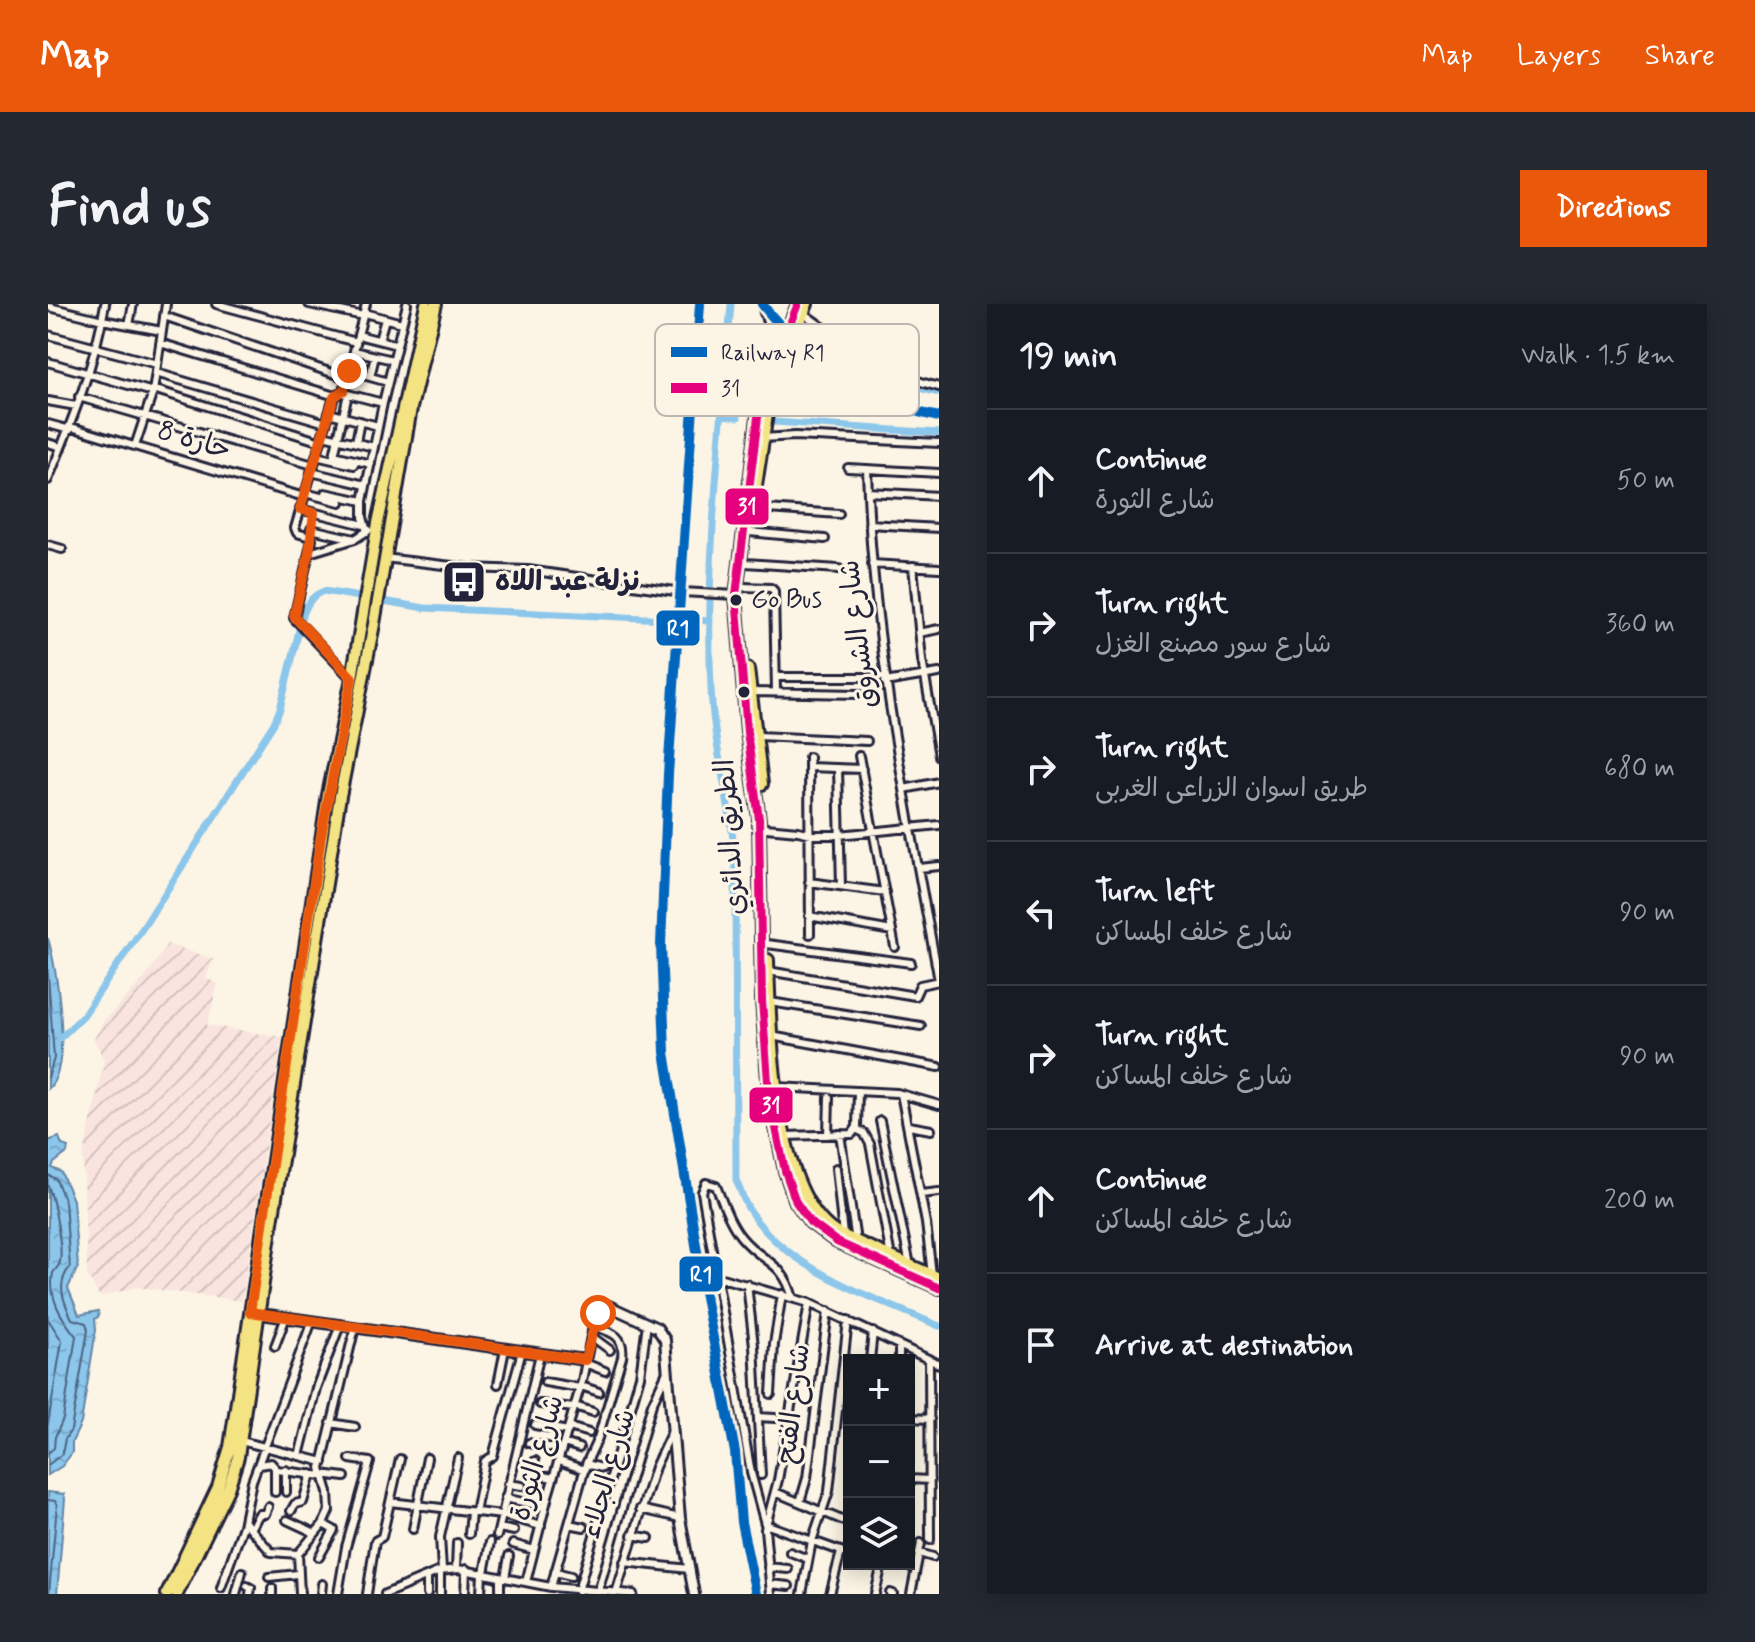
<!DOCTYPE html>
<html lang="en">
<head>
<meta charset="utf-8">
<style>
	body { margin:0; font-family:Mynerve,"Playpen Sans Arabic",sans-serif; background:#242831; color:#f1f3f6 }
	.controls { position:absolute; right:24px; bottom:24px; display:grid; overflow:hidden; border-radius:0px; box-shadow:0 4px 20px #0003 }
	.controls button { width:72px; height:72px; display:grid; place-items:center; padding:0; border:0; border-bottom:2px solid #363941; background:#171b24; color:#f1f3f6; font:40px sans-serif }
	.stop { position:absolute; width:24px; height:24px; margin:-18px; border:6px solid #ea580c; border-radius:50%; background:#fff }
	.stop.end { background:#ea580c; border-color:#fff; box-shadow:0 2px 8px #0008 }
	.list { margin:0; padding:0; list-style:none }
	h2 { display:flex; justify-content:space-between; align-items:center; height:104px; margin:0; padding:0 32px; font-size:34px }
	h2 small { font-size:26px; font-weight:400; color:#9ea1a6 }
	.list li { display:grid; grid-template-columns:52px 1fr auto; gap:24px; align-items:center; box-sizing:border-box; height:144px; padding:0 32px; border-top:2px solid #363941 }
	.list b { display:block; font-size:30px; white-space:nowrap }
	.list p { margin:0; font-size:26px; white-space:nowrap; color:#9ea1a6 }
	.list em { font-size:26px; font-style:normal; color:#9ea1a6 }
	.icon { flex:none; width:44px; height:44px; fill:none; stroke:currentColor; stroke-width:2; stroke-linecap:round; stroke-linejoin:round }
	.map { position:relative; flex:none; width:891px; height:1290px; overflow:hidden; border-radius:0px }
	header { display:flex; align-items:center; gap:48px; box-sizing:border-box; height:112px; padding:0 40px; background:#ea580c; color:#fff }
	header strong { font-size:38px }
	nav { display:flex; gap:44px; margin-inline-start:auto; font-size:28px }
	.intro { display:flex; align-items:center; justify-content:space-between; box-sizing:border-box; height:192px; padding:0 48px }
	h1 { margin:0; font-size:56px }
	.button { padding:20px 36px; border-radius:0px; background:#ea580c; color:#fff; font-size:28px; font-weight:700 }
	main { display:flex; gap:48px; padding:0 48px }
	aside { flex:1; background:#171b24; border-radius:0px; box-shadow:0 4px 20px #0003 }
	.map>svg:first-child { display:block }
</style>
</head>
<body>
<header>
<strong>Map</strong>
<nav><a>Map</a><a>Layers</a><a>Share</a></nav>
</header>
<div class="intro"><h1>Find us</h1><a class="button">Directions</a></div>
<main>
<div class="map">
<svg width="891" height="1290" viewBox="0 0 891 1290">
	<defs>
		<pattern id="industrial-furrows" width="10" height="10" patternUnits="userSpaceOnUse" patternTransform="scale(2)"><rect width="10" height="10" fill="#fae4df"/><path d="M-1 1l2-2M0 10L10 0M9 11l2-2" fill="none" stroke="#d6c3c0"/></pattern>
		<pattern id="water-ripples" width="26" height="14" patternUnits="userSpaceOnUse" patternTransform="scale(2)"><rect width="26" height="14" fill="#8cc6eb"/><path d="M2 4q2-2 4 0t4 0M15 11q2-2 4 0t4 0" fill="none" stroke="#78aaca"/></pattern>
	</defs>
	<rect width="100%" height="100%" fill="#fcf5e5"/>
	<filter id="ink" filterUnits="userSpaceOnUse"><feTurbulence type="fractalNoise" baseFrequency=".0125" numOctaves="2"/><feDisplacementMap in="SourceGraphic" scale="16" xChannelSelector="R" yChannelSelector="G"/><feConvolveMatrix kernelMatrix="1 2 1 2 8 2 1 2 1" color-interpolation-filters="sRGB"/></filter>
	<g filter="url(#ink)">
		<path fill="url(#industrial-furrows)" d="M119,640L165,655L158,674L170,680L159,721L234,733L194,997L89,983L52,993L39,972L35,853L56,756L46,735L55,718L99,671Z"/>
		<path fill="url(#water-ripples)" stroke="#6284a5" stroke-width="2" d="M0,634C9,666 25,763 0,785Z
			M11,833L14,841L20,843L19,849L6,859L4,864L13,868L25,896L30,963L20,984L31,1011L50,1007L51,1012L47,1015L48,1026L33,1119L24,1138V1149L14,1162L0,1171V837Z
			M0,1188L16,1190L17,1195L9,1290H0Z"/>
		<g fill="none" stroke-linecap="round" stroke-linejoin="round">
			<path stroke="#4c6481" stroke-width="2" d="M0,670L6,754L0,774
				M0,871L8,875L17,898L22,963C8,980 15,996 24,1015L38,1019L40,1026L23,1126L17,1135L14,1150L0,1161
				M0,882C6,896 15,944 12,958C11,963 7,965 5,969C0,994 14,1015 28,1032L15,1115L7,1133L6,1144L0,1149
				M0,1015L14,1037L0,1120
				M0,1196L7,1197L9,1201L1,1290"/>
			<path stroke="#8cc6eb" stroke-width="7" d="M683,0C673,127 657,256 663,384C665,440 682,496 687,553L688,876C692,885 695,895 700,904C737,966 828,994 891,1022
				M758,19C797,54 839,78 891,89
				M674,111L690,113
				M726,118L891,129
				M12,734L35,712L98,619L226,419L232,405L254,314C258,302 263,291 276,287L377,304L662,317"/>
			<g stroke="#22223b" stroke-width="12">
				<path id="minor" d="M168,0L308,38
					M261,0L315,12
					M1,3L55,16
					M316,9L354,19
					M755,9C798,40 839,71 891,83
					M116,12L299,74
					M54,16L114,27
					M81,21L85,0
					M0,31L109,60
					M310,31L349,41
					M331,36L337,15
					M112,39L287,92
					M306,47L345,56
					M0,58L105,88
					M301,67L340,78
					M108,69L278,119
					M322,73L327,52
					M105,85L273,138
					M296,89L335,99
					M31,93L265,161
					M0,97L28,102
					M281,109L330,122
					M0,120L22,126
					M23,123L256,193
					M275,131L326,143
					M714,134L747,132L891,139
					M308,138L312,117
					M0,139L13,143
					M87,142L105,88L118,0
					M286,151L323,160
					M268,152L306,161
					M285,156L300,90
					M800,164L891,169
					M819,165C824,338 860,507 891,677
					M263,168L318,181
					M0,176C23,119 47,61 57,0
					M820,188L891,192
					M257,189L292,198
					M277,189L315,197
					M704,204L791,210
					M252,205L316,221
					M821,220L891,224
					M263,225L307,235
					M319,228L315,213V197L335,99L359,0
					M701,228L777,235
					M0,241L14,245
					M261,249L307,235L321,226
					M336,254L421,264L480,266L634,288L688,291
					M697,259L791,265
					M824,260L891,264
					M865,262L874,356L891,452
					M695,283L723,284L726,287L728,388
					M871,329L891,325
					M728,373H836
					M303,374L246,314L264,236L262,233L249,229L247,224L286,93L296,86L318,0
					M837,378L891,369
					M703,388L811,390
					M710,432L819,437
					M811,452L847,643
					M761,453L762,630
					M761,463L814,465
					M790,464L793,582
					M856,485L891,478
					M718,524L750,527L768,531H791L891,521
					M871,564L891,562
					M761,578L837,588
					M761,612L844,627
					M719,640L863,659
					M720,667L867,692L872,681L891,677
					M722,698L873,722
					M723,732L891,763
					M728,783L849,789L891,801
					M853,790L878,919L884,971
					M832,817L862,961
					M861,822L883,826
					M808,825L816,829L822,840L843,953
					M792,830L808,937
					M780,831L781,793
					M738,832L804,830L809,823L810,787
					M788,864L795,931
					M873,890L891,888
					M670,973L761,999L891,1060
					M699,980L706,1042L713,1171
					M543,1032L562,1046
					M227,1042L238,1013
					M822,1056L825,1028
					M851,1056V1041
					M881,1056L882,1236
					M537,1059L557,1067
					M497,1078L532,1084
					M450,1080L457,1045
					M533,1082L551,1088
					M723,1090L726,1040L734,990
					M492,1100L526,1104
					M527,1102L545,1108
					M710,1113L727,1114
					M861,1114L882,1115
					M283,1119L307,1123
					M487,1121L520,1127
					M521,1123L541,1129
					M193,1137L275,1158
					M481,1139L514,1146
					M516,1139L531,1144
					M251,1152L268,1084L292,1021
					M487,1157L486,1170L505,1174
					M511,1157L537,1166
					M538,1160L554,1164
					M211,1161L223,1159L229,1166L274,1172
					M238,1166V1188
					M273,1170L297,1173
					M861,1175L882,1176
					M460,1180L474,1182
					M227,1188V1165
					M727,1188L801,1219
					M457,1194L497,1203
					M342,1198L454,1211L493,1222
					M752,1198L759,1174L780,1007
					M592,1205L632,1214
					M243,1207L247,1200L255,1198L263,1170
					M427,1208L437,1157L445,1152L474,1047
					M239,1216L267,1229
					M196,1217L223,1248L250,1250
					M521,1220L536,1223
					M717,1220L703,1169L654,888L658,879L668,882C675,899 681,918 693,933C715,960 734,955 745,994
					M717,1220L801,1250
					M451,1224L466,1227
					M203,1225L211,1210H217L220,1203
					M365,1225L379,1154
					M421,1230L423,1208
					M584,1231L601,1234
					M449,1232L492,1050
					M465,1240L486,1246
					M742,1248L760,1255
					M871,1249L885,1253
					M271,1253L286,1226L275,1220
					M576,1258L641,1265
					M848,1260L868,1264
					M720,1263L740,1265
					M408,1265L409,1239
					M394,1266L392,1233L410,1154
					M507,1268L523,1272
					M436,1269L442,1238
					M221,1273L250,1270
					M457,1274L461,1252
					M478,1278L500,1192L534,1077L545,1022L552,1007L561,1002
					M722,1280L741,1282
					M199,1282L203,1284L202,1290
					M503,1283L538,1160L550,1134L574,1053C577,1031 563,1028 545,1022
					M173,1284L195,1222L204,1177L264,1017
					M224,1284V1290
					M530,1287L592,1072L599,1019
					M550,1288L604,1100L618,1070
					M568,1289L607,1163L623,1129
					M842,1289L845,1290
					M188,1290L194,1268
					M252,1290L250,1250L275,1220L281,1207L280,1188L273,1164L307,1023
					M273,1290L274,1280
					M290,1290L298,1243L322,1158L302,1155
					M319,1290L327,1237L334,1233L352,1155
					M337,1290L392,1267L410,1265L503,1283L585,1290
					M379,1290V1273
					M392,1290V1267
					M417,1290L418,1265
					M433,1290L434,1269
					M452,1290V1273
					M723,1290L717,1225L730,1176L761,999
					M754,1290L764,1237L781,1187L800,1016
					M782,1290L793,1248
					M827,1290L834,1260
					M863,1290L873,1239"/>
			</g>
			<g stroke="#22223b" stroke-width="14">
				<path id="tertiary" d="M561,1002L609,1024L617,1036L632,1214L646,1290
					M206,1009L537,1056"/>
			</g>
			<g stroke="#22223b" stroke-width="15">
				<path id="secondary" d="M715,0L724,30L736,44"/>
			</g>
			<g stroke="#22223b" stroke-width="16">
				<path id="primary" d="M119,1290L170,1183L182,1143L280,491L304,374L330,219L378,0
					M129,1290L180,1185L190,1153L221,937L292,492L326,320L363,104L388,0"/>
			</g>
			<g stroke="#22223b" stroke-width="16">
				<path id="trunk" d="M750,0L726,59L710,113L688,291L699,428L711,515L714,697L721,790L737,867L748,898L762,918L789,938L891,984
					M703,214L721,97L759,0
					M700,365L714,480
					M720,656C722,724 725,887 787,928L891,974"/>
			</g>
			<use href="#minor" stroke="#fcf5e5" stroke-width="6"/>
			<use href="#tertiary" stroke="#fcf5e5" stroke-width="8"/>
			<use href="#secondary" stroke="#fcf5e5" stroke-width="9"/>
			<use href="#primary" stroke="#f4e382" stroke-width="10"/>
			<use href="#trunk" stroke="#f4e382" stroke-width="10"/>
			<path stroke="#22223b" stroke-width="2" d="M714,0C760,59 817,98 891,113"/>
			<g stroke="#fcf5e5" stroke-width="14">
				<path id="bus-1" d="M750,0L726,59L710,113L688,291L699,428L711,515L714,697L721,790L737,867L748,898L762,918L789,938L891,984"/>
			</g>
			<use href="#bus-1" stroke="#e5007d" stroke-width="8"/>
			<g stroke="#fcf5e5" stroke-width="16">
				<path id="rail-1" d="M652,0L620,470L613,641L617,748L653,972L687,1148L693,1218L708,1290
					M714,0C760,59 817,98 891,113"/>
			</g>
			<use href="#rail-1" stroke="#0065bd" stroke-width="10"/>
		</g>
	</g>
	<g fill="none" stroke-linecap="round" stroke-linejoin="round" filter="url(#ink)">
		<path stroke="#ea580c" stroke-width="10" d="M301,67L296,86L286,93L252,205L266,209L261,249L246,312L304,374L273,532L202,1008L537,1056L550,1009"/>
	</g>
	<defs>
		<g id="bus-square" transform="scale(2.3)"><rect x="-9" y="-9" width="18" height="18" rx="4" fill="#22223b" stroke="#fcf5e5"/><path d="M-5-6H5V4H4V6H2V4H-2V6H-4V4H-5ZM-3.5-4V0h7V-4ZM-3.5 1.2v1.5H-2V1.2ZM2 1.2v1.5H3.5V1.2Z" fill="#fff"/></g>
	</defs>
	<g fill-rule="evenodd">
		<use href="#bus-square" x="416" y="278"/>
	</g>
	<g fill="#22223b" stroke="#fcf5e5" stroke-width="3">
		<circle cx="688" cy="296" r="7"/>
		<circle cx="696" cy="388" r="7"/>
	</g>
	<g text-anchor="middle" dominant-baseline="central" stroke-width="6" stroke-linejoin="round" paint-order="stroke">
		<g font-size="26" fill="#22223b" stroke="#fcf5e5" text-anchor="start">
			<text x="703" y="296">Go Bus</text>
		</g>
		<g font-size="28" fill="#22223b" stroke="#fcf5e5">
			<text transform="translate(146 137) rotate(17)">حارة 8</text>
			<text transform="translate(811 330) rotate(-97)">شارع الشروق</text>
			<text transform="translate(683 533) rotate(-94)">الطريق الدائري</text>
			<text transform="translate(746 1100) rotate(-83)">شارع الفتح</text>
			<text transform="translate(490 1154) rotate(-74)">شارع الثورة</text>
			<text transform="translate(561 1170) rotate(-74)">شارع الجلاء</text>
		</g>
		<g font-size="28" font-weight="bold" fill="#22223b" stroke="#fcf5e5" text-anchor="start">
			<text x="447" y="278">نزلة عبد اللاه</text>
		</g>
	</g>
	<rect x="607" y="20" width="264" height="92" rx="12" fill="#fcf5e5" stroke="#bbb6b2" stroke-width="2"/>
	<rect x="623" y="43" width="36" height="10" fill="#0065bd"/>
	<rect x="623" y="79" width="36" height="10" fill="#e5007d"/>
	<g font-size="22" fill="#22223b">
		<text x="673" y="56">Railway R1</text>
		<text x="673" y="92">31</text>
	</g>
	<g stroke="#fcf5e5" stroke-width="3">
		<rect x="676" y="183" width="46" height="39" rx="8" fill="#e5007d"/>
		<rect x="607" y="305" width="46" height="38" rx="8" fill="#0065bd"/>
		<rect x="700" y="782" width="46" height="38" rx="8" fill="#e5007d"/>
		<rect x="630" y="951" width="46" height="38" rx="8" fill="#0065bd"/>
	</g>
	<g font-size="22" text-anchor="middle" font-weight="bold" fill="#fff">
		<text x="699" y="210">31</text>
		<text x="630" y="332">R1</text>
		<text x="723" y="809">31</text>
		<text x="653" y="978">R1</text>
	</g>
</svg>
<div class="controls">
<button>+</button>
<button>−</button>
<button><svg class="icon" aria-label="layers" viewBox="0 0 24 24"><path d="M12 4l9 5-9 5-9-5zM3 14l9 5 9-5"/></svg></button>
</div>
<div class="stop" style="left:550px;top:1009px"></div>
<div class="stop end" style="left:301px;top:67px"></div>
</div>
<aside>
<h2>19 min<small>Walk · 1.5 km</small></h2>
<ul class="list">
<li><svg class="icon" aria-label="ahead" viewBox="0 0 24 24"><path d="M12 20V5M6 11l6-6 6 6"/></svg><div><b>Continue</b><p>شارع الثورة</p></div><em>50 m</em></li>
<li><svg class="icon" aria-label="right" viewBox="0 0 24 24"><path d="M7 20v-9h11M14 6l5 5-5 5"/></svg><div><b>Turn right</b><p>شارع سور مصنع الغزل</p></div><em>360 m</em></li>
<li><svg class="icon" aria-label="right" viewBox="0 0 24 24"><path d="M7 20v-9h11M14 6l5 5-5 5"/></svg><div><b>Turn right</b><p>طريق اسوان الزراعى الغربى</p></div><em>680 m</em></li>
<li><svg class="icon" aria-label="left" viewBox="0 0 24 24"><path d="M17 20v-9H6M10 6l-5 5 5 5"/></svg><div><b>Turn left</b><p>شارع خلف المساكن</p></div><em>90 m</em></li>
<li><svg class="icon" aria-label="right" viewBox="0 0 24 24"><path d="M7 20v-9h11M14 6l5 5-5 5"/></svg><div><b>Turn right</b><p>شارع خلف المساكن</p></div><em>90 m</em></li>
<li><svg class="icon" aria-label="ahead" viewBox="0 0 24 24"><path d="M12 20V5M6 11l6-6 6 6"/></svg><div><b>Continue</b><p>شارع خلف المساكن</p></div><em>200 m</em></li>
<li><svg class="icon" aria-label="arrive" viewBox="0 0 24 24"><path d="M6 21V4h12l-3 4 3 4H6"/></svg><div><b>Arrive at destination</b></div></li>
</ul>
</aside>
</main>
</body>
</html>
